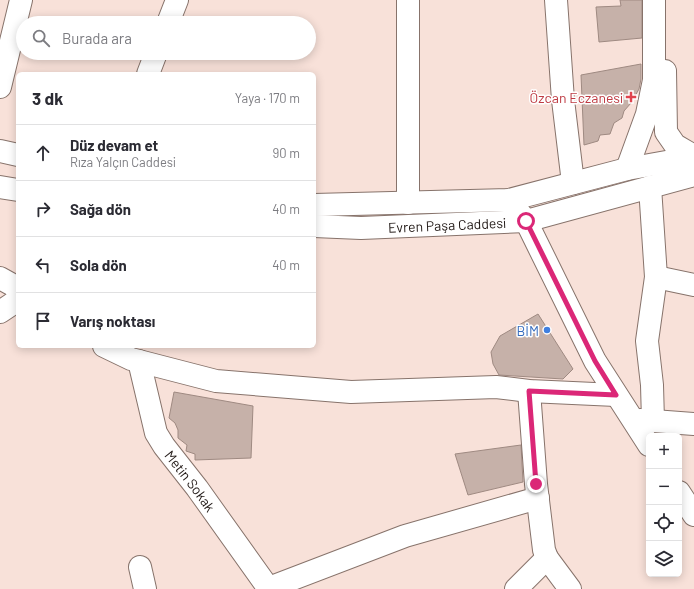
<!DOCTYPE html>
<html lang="tr">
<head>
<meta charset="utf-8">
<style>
	body { margin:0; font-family:Barlow,sans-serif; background:#f7f7f7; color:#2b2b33 }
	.controls { position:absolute; right:12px; bottom:12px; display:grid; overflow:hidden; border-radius:6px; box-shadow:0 2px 10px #0003 }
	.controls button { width:36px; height:36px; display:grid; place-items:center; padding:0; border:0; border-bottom:1px solid #e1e1e2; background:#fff; color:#2b2b33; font:20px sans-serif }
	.stop { position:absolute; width:12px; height:12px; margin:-9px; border:3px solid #db2777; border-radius:50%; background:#fff }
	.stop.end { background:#db2777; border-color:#fff; box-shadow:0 1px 4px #0008 }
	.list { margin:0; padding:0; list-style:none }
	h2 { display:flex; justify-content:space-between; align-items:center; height:52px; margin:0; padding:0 16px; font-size:17px }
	h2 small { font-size:13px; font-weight:400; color:#7c7c81 }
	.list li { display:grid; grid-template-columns:26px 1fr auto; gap:12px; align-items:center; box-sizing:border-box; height:56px; padding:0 16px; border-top:1px solid #e1e1e2 }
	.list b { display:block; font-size:15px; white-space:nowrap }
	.list p { margin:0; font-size:13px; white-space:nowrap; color:#7c7c81 }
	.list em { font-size:13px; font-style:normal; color:#7c7c81 }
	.icon { flex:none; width:22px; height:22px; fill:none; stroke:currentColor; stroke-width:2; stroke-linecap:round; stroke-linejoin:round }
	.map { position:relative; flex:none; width:694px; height:589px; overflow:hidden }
	.search { position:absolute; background:#fff; box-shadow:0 2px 10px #0003; left:16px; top:16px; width:300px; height:44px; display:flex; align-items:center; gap:10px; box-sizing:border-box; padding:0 14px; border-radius:22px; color:#7c7c81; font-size:15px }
	.panel { position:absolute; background:#fff; box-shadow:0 2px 10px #0003; left:16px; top:72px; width:300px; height:276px; border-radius:6px }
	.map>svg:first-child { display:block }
</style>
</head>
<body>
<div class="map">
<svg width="694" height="589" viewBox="0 0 694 589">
	<rect width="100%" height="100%" fill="#f8e1d9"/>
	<path fill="#c6b1a9" stroke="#9f8a82" d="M620,0H642V38L599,42L596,7L621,6Z
		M641,64V79L639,89L631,103L624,111L622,118L614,123L610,134L600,135L598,141L584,145L581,75Z
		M538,314L573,369L563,379L499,375L493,364L491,352L500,336Z
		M174,392L253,406L251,458L195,460V454L186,451L187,445L178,438V430L175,423L169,418Z
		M521,445L523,482L468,495L455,454Z"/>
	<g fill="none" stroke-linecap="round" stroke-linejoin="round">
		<g stroke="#87736b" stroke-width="24">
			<g id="minor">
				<path d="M556,0L563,100L573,183"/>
				<path d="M168,23L177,0"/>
				<path d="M665,71L666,132L675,145L694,156"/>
				<path d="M148,74L156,53"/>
				<path d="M0,87L21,0"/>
				<path d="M627,169L647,114L654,80V0"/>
				<path d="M650,187L656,277L647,341L652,385L653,421"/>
				<path d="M408,203V0"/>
				<path d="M656,277L694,285"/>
				<path d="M0,278L18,288"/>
				<path d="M0,312L12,304L18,299"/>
				<path d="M104,346L131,359L216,381L351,392L496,387L529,391L616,395"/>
				<path id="s1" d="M139,361L156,433L164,446L197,488L269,589"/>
				<path d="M529,391L536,484L544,550L547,558L570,589"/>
				<path d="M640,420L694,424"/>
				<path d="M140,567L145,589"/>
				<path d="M269,588L405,536L538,498"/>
				<path d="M516,589L547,558"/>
			</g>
		</g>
		<g stroke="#87736b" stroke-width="24">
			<path id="major" d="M509,200L526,221L595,361L649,445
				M679,492L694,515"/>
		</g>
		<g stroke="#87736b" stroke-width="24">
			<g id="highway">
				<path d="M0,151L18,155"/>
				<path d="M0,187L18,190"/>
				<path d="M314,205L509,200L627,169L694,157"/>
				<path id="s2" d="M314,226L361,228L526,221L694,175"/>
			</g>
		</g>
		<use href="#minor" stroke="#fff" stroke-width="22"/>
		<use href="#major" stroke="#fff" stroke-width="22"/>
		<use href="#highway" stroke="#fff" stroke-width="22"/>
	</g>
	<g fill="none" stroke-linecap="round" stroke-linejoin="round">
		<path stroke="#db2777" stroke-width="5" d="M526,221L595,361L616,395L529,391L536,484"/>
	</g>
	<path fill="#e0444e" stroke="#fff" stroke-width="1.5" d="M629 91h4v4h4v4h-4v4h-4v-4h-4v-4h4z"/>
	<circle fill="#3f7fe0" stroke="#fff" stroke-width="1.5" cx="547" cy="330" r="4"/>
	<g text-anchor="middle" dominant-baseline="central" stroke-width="3" stroke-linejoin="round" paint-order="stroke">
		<g font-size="14" fill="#be3a42" stroke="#fff" text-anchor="end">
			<text x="623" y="97">Özcan Eczanesi</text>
		</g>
		<g font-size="14" fill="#201815" stroke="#fff">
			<text stroke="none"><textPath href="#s2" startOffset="133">Evren Paşa Caddesi</textPath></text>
			<text stroke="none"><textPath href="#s1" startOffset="133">Metin Sokak</textPath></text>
		</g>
		<g font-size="14" fill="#366cbe" stroke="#fff" text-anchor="end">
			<text x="539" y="330">BİM</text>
		</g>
	</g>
</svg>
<div class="controls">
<button>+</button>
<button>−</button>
<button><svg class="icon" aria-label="locate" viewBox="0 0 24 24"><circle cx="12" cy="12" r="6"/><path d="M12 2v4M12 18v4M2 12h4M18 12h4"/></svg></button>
<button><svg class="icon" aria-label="layers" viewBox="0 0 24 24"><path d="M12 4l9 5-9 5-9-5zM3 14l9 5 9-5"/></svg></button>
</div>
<div class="stop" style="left:526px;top:221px"></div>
<div class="stop end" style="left:536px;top:484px"></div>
<div class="search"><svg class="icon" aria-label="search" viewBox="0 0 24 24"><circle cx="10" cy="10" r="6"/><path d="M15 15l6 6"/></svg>Burada ara</div>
<section class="panel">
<h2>3 dk<small>Yaya · 170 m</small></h2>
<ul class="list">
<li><svg class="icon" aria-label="ahead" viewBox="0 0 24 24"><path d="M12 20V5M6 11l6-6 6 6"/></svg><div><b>Düz devam et</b><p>Rıza Yalçın Caddesi</p></div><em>90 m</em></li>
<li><svg class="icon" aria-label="right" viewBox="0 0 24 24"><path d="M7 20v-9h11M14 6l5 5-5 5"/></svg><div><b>Sağa dön</b></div><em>40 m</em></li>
<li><svg class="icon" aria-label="left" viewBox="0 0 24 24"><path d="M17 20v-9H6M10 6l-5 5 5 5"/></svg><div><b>Sola dön</b></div><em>40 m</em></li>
<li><svg class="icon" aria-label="arrive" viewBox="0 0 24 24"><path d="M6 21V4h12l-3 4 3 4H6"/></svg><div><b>Varış noktası</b></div></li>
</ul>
</section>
</div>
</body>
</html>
